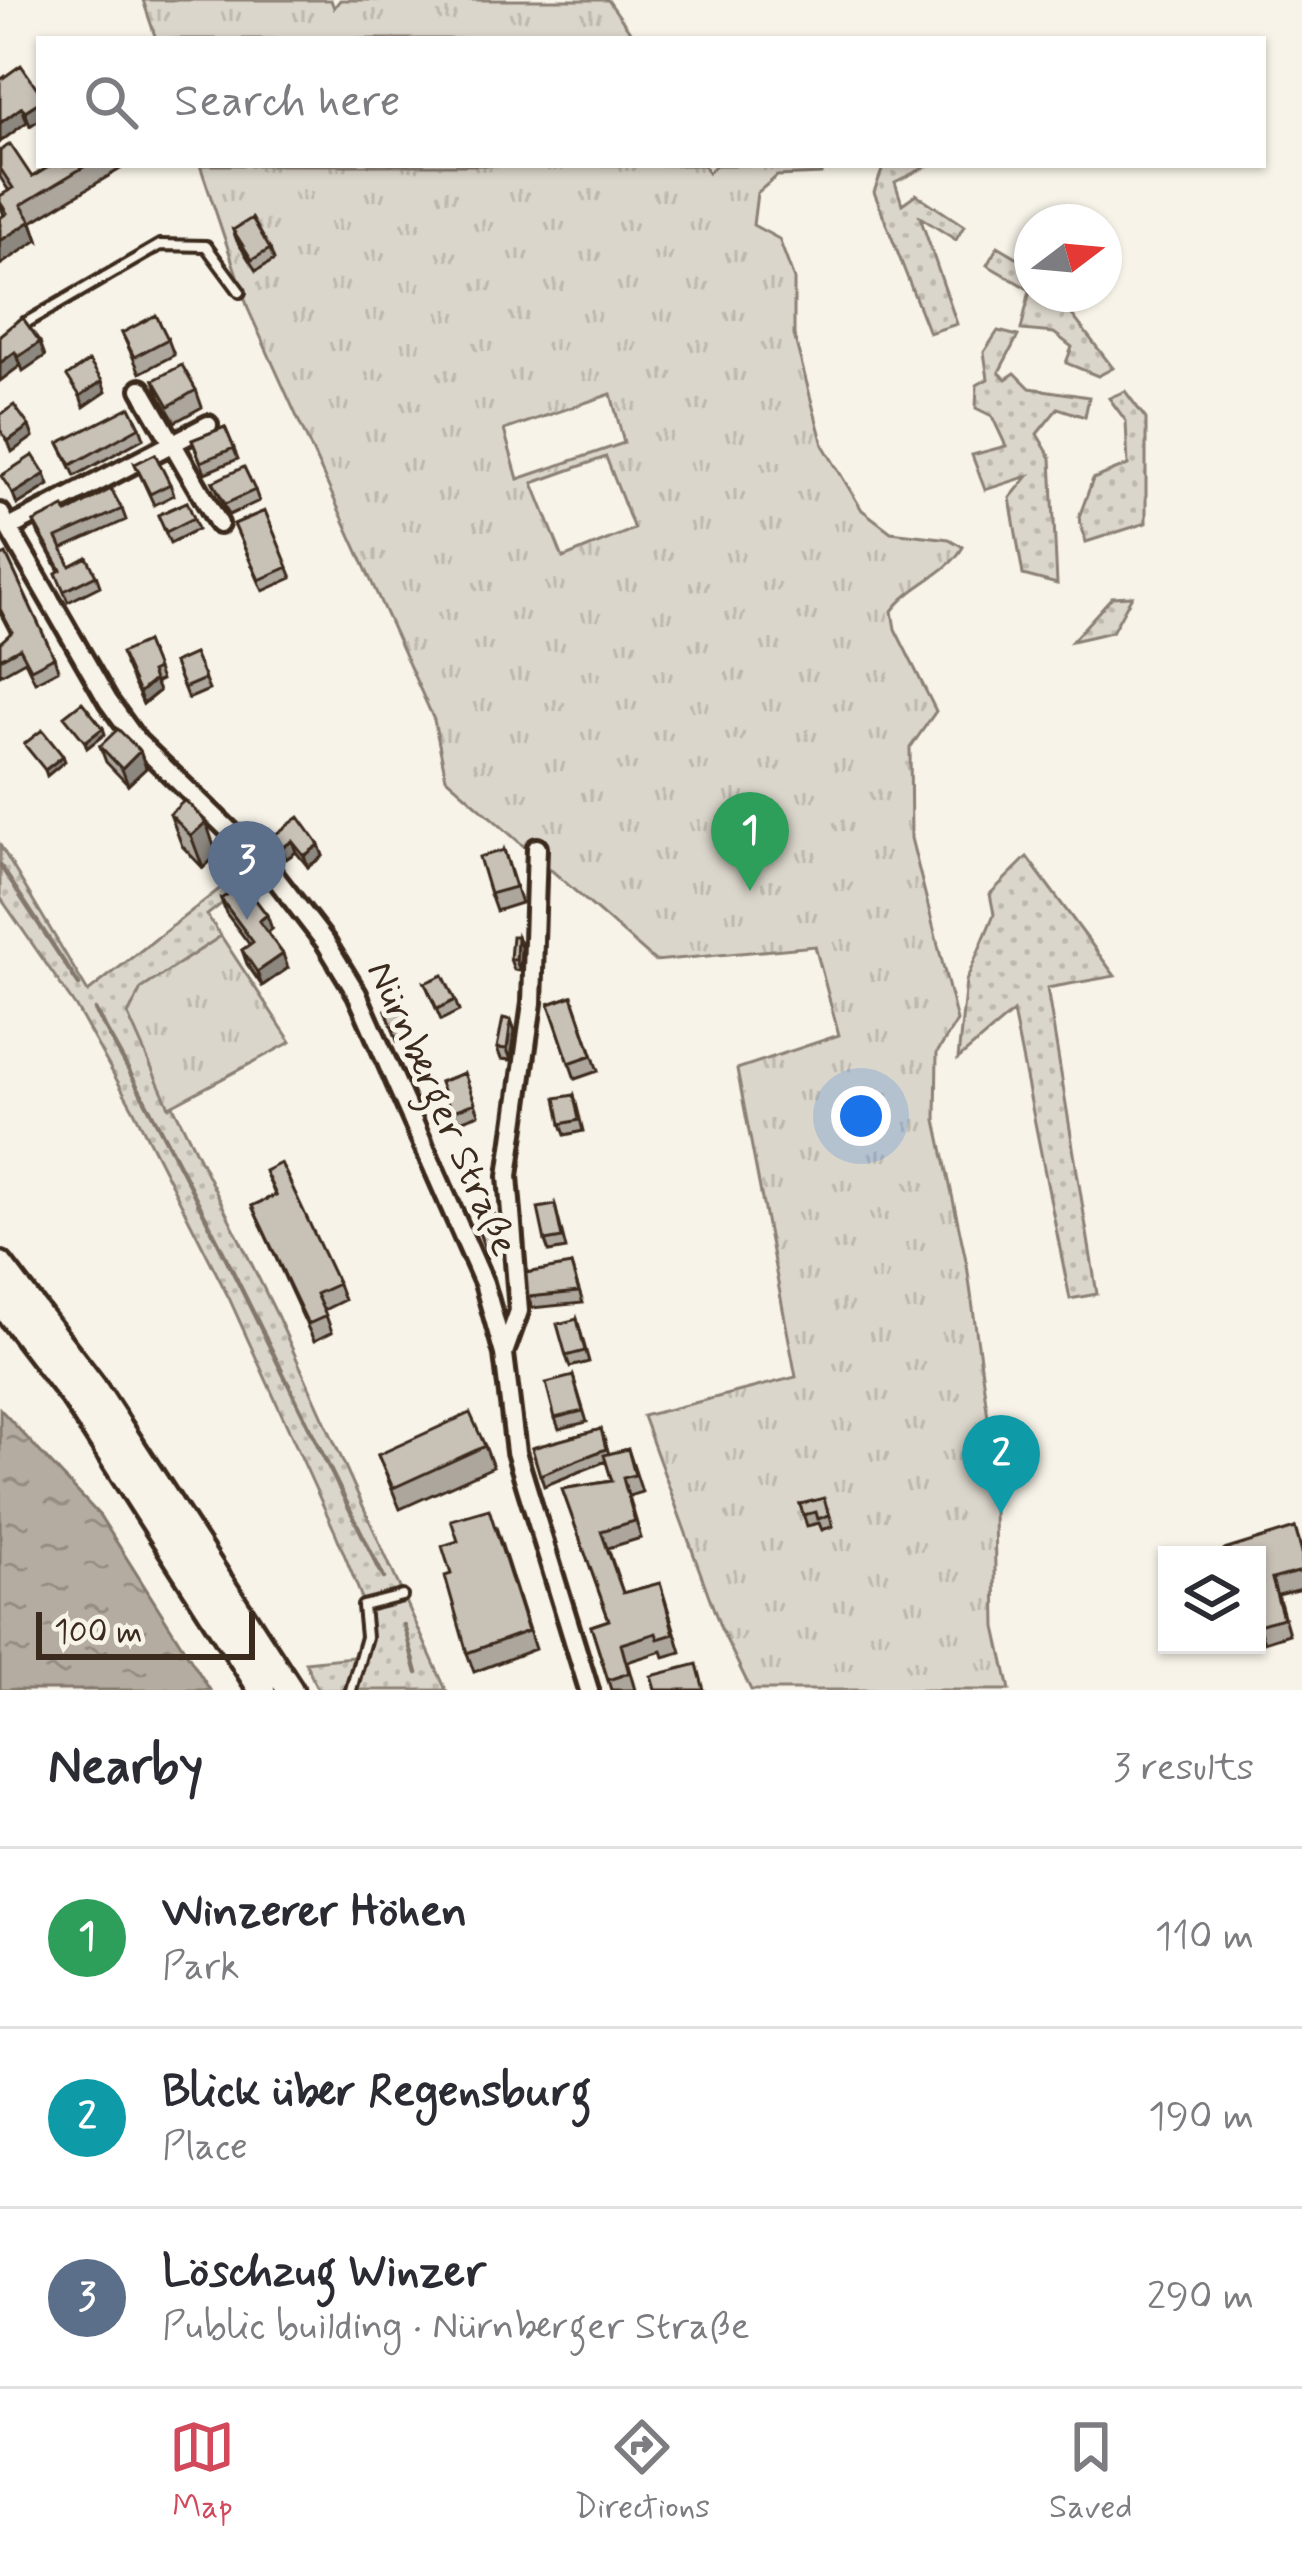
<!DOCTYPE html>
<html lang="en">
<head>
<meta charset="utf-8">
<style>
	body { margin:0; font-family:Mynerve,sans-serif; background:#f7f7f7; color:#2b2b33 }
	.controls { position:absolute; right:36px; bottom:36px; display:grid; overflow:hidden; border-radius:0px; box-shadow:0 3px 9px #0004 }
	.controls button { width:108px; height:108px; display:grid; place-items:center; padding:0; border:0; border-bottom:3px solid #e1e1e2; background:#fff; color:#2b2b33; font:60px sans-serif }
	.compass { position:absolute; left:1014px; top:204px; width:108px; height:108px; border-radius:50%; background:#fff; box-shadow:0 3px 9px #0004; rotate:74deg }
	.scale { position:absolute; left:36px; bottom:30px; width:219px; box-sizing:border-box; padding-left:12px; border:6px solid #3b2a1e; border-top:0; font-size:33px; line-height:42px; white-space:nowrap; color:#3b2a1e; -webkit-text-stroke:9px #f7f3e8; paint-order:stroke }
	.you { position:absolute; left:861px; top:1116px; width:42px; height:42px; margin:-30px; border:9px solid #fff; border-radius:50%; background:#1a73e8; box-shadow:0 0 0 18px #1a73e833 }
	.badge { display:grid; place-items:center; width:78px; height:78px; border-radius:50%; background:#d1495b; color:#fff; font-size:39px; font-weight:700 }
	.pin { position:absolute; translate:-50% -99px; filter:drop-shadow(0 3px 6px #0008) }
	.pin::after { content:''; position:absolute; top:63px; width:42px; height:36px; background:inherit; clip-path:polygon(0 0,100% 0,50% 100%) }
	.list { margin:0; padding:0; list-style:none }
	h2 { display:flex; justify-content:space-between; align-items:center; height:156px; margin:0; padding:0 48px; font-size:51px }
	h2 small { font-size:39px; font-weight:400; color:#7c7c81 }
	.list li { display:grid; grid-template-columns:78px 1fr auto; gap:36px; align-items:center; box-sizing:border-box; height:180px; padding:0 48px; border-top:3px solid #e1e1e2 }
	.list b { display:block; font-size:45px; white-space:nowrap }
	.list p { margin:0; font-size:39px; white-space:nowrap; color:#7c7c81 }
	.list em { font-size:39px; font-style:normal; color:#7c7c81 }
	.icon { flex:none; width:66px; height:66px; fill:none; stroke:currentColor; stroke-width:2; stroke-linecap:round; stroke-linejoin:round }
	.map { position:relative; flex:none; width:1302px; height:1690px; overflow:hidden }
	.search { position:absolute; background:#fff; box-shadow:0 3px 9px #0004; left:36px; right:36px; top:36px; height:132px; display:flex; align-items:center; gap:30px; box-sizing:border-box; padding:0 42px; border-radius:0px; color:#7c7c81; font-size:45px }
	.sheet { height:696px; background:#fff }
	nav { display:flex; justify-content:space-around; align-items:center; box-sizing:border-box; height:168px; border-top:3px solid #e1e1e2; background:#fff; font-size:33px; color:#7c7c81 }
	nav a { display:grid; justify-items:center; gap:6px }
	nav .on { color:#d1495b }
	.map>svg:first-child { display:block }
</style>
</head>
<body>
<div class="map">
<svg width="1302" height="1690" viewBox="0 0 1302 1690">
	<defs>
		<pattern id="grass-dots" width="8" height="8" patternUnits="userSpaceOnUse" patternTransform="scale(3)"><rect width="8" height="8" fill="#dbd6cb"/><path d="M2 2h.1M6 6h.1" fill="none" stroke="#bdb8ae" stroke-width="1.8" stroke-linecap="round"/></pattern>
		<pattern id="park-tufts" width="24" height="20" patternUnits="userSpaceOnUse" patternTransform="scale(3)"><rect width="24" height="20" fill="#dbd6cb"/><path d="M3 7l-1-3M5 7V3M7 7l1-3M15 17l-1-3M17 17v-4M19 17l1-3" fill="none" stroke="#bdb8ae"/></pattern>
		<pattern id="water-ripples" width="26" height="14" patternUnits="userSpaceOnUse" patternTransform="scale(3)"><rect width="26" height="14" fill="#b4aca0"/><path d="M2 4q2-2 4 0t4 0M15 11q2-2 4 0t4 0" fill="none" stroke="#948c82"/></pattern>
	</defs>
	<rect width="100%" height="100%" fill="#f7f3e8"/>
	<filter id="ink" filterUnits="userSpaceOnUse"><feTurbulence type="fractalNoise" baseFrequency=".00833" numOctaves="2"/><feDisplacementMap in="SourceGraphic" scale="24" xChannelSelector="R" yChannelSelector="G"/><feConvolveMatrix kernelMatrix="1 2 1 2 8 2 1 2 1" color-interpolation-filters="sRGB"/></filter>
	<g filter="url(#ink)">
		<path fill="url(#grass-dots)" stroke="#8b8074" stroke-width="3" d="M884,165H930L895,182L902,204L916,194L964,226L956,240L920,217L957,324L929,333L874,192Z
			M998,246L1030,265L1032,294H1056L1113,368L1098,376L1066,363L1072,347L1054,333L1021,330L1030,290L987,265Z
			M998,331L1018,336L999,372L1006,379L1015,373L1030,388L1089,397L1085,417L1058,408L1037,434L1051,458L1057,584L1023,575L1010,498L1028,476L985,490L972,455L1006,446L992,416L976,408L977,385L988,379L984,352Z
			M1125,391L1146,419V523L1086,542L1079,517L1093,479L1128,465L1126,421L1109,398Z
			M1132,596L1112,632L1072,641L1112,597Z
			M0,845L88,992L259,858L268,868L207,915L221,936L142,989L128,1015L276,1313L446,1690H318L305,1662L362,1656L361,1596L336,1534L229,1298L133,1109L76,1007L0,897Z
			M1027,857L1115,976L1047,988L1097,1294L1070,1299L1013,1012L958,1059L966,981L994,914L990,894Z"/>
		<path fill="url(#park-tufts)" stroke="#8b8074" stroke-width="3" fill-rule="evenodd" d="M143,0H331L334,8L340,0H608L635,39H156Z
			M200,165H704L708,173L716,165H823L821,174L777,176L757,193L753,225L779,239L794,279V335L823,445L862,510L891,532L949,539L963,547C947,575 912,584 892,611L895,629L936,711L910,748L911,838L957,1021L937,1053L936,1120L967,1265L993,1453L996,1627L1010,1690H751L721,1629L643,1416L796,1377L737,1069L839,1035L815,946L655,961L446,778L434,720L249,311ZM611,394L624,443L518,479L504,430ZM606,457L634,529L563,558L533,483Z
			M221,936L291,1042L169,1107L128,1015L141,989Z"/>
		<path fill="url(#water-ripples)" stroke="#84786c" stroke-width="3" d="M0,1409L100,1516L210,1690H0Z"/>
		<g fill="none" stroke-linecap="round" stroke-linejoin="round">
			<path stroke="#84786c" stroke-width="4.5" d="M0,865L79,985
				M95,1010C200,1194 288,1388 384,1578
				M404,1625L417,1673"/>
			<g stroke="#3b2a1e" stroke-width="16">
				<path id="service" d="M22,325L160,245L206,246L240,292
					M351,1690L366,1637L363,1606L402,1596"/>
			</g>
			<g stroke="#3b2a1e" stroke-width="26">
				<path id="minor" d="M141,389L219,524
					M0,513L108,701L137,741L268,868L326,943L357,994L484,1283L504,1354L516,1452L589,1690
					M9,528L208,425
					M504,1353L519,1311L508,1176L532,1003L537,848"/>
			</g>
			<g stroke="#3b2a1e" stroke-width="33">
				<path id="secondary" d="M0,1265L93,1387L290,1690
					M0,1301L76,1400L262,1690"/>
			</g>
			<use href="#service" stroke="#f7f3e8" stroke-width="8"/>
			<use href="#minor" stroke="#f7f3e8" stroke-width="16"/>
			<use href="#secondary" stroke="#f7f3e8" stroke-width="24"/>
		</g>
		<path fill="#aca69d" stroke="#3b2a1e" stroke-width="3" d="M0,151L32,177L52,165H127L32,222L38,240L4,215L0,205V196L9,191L0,177Z
			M233,230L270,249L274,260L256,271L237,241Z
			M122,333L168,339L174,355L140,373Z
			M154,380L196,390L202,407L175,422L160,397Z
			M140,427L144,438L75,476L59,443Z
			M225,427L238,459L205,473L192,440Z
			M135,464L170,484L174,495L154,505Z
			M213,482L255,490L259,501L229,515Z
			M187,502L198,529L170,543L158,515Z
			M122,509L126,520L62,549L70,566L96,575L100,586L68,602L56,573L59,571L38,533L34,522L67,513Z
			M265,511L292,578L263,591L234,524Z
			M0,557L54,657L58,670L35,682L25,661L0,675V643L11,634L0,613Z
			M146,642L161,680L155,683L159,691L143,704L125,664Z
			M194,654L209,690L188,699L174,663Z
			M100,746L140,751L146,768L128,785L106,762Z
			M170,814L217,855L203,868L182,846Z
			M273,836L319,845L323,856L308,867L296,852L286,859L277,847Z
			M504,850L521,903L496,911L490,894Z
			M221,899L272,929L267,933L288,968L262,986L247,964L242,950L250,945L226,913Z
			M517,936L521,947L520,971L514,970L510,959Z
			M425,983L455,1000L459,1011L441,1020Z
			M572,996L598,1071L575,1079L549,1004Z
			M400,1005L410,1037L397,1041L386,1010Z
			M511,1020L515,1031L511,1060L501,1059L497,1048Z
			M464,1073L479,1114L455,1123L440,1082Z
			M574,1095L583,1131L565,1135L561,1124Z
			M265,1171L338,1284L344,1300L324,1310L332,1332L314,1341L252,1206L275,1195Z
			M555,1205L566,1249L549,1252L545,1241Z
			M474,1218L497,1222L501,1252L488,1257Z
			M571,1265L583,1303L532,1308L528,1297Z
			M577,1319L589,1362L570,1367L566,1356Z
			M573,1376L587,1422L559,1429L555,1418Z
			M601,1429L609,1454L628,1449L642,1492L629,1496L641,1538L608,1548L623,1593L660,1583L681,1652L664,1657L662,1651L627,1662L635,1690H611L591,1626L609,1620L562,1489L612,1481L606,1461L544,1486L532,1448Z
			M485,1446L493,1467L400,1509L378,1455Z
			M800,1504L828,1509L833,1526L822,1530L819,1523L807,1526Z
			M496,1527L535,1649L474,1672L467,1653L451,1574Z
			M1295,1528L1302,1549V1589L1278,1595L1289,1634L1264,1642L1257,1623V1555Z"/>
		<path fill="#8c877f" stroke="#3b2a1e" stroke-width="3" d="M39,102V120L30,126L25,111Z
			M22,107L27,122L0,142V123Z
			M31,221L38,240L0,265V241Z
			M40,342L45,356L23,371L18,357Z
			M15,352L20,366L0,381V363Z
			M102,381L106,392L84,407L80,396Z
			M29,426L33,437L12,452L8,441Z
			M45,474L49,485L17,505L13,494Z
			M154,680L159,691L143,704L139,693Z
			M103,728L105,734L87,748L85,742Z
			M140,751L146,768L128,785L122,769Z
			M63,756L65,761L47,776L45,770Z
			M206,822L217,855L203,868L191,836Z
			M292,841L296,852L286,859L282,848Z
			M319,845L323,856L308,867L304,856Z
			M267,915L272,929L264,935L259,921Z
			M517,936L521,947L520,971L516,960Z
			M283,954L288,968L262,986L257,972Z
			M511,1020L515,1031L511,1060L507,1049Z
			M493,1211L497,1222L501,1252L497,1241Z"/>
		<path fill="#c8c1b6" stroke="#3b2a1e" stroke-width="3" d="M21,65L39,91V102L25,111L22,107L0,123V80Z
			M10,144L32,177L52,165H87L21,205L31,221L0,241V218L7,213L0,202V196L13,188L0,168V151Z
			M252,218L270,249L252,260L233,230Z
			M156,315L168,339L134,357L122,333Z
			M22,317L40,342L18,357L15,352L0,363V335Z
			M89,361L102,381L80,396L67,376Z
			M182,365L196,390L169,406L154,380Z
			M14,405L29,426L8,441L0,430V415Z
			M130,407L140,427L71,465L59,443Z
			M225,427L234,448L201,462L192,440Z
			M155,454L170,484L150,494L135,464Z
			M33,455L45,474L13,494L1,476Z
			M244,467L255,490L225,504L213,482Z
			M111,489L122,509L57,538L70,566L87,557L96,575L64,591L56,573L61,570L34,522L64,507L67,513Z
			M187,502L194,518L166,532L158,515Z
			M265,511L288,567L259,580L234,524Z
			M6,554L54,657L31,669L20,648L0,659V643L12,632L0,609V557Z
			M146,642L157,669L151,672L154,680L139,693L121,653Z
			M194,654L205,679L184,688L174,663Z
			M82,702L103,728L85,742L64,716Z
			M118,729L140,751L122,769L100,746Z
			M42,730L63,756L45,770L24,744Z
			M185,800L206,822L191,836L170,814Z
			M299,817L319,845L304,856L292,841L282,848L273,836Z
			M504,850L515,887L490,894L479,857Z
			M243,883L267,915L259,921L283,954L257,972L242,950L253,942L221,899Z
			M512,936H517L516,960L510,959Z
			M443,975L455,1000L437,1009L425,983Z
			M572,996L592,1055L569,1063L549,1004Z
			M400,1005L406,1026L393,1030L386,1010Z
			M503,1018L511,1020L507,1049L497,1048Z
			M464,1073L475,1103L451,1112L440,1082Z
			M574,1095L579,1120L561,1124L556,1098Z
			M281,1163L338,1284L316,1294L326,1316L308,1324L252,1206L276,1195L265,1171Z
			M555,1205L562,1238L545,1241L538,1208Z
			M493,1211L497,1241L484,1246L474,1218Z
			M571,1265L579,1292L528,1297L526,1273Z
			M577,1319L585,1351L566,1356L557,1324Z
			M573,1376L583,1411L555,1418L546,1383Z
			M470,1413L485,1446L393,1488L378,1455Z
			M601,1429L606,1449L540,1475L532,1448Z
			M628,1449L635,1475L623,1478L635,1521L601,1531L623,1593L660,1583L674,1634L658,1639L656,1633L621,1644L629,1673L608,1680L591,1626L609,1620L562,1489L612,1481L604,1455Z
			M824,1498L829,1515L818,1519L816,1512L803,1515L800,1504Z
			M489,1509L528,1631L467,1653L445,1576L451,1574L442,1546L458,1541L451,1520Z
			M1295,1528L1302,1552V1571L1272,1579L1283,1618L1258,1625L1257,1555H1226L1224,1550Z
			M697,1664L704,1690H655L651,1676Z"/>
	</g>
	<g text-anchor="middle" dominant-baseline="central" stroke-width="10" stroke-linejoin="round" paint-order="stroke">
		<g font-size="39" fill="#3b2a1e" stroke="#f7f3e8">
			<text transform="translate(441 1109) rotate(66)">Nürnberger Straße</text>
		</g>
	</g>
</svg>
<div class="controls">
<button><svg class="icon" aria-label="layers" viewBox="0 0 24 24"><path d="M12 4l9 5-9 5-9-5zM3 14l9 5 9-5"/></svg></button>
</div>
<svg class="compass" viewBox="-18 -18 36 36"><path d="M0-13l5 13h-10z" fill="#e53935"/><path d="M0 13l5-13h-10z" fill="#7c7c81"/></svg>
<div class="scale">100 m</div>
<div class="you"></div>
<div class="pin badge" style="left:750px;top:891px;background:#2e9e5b">1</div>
<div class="pin badge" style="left:1001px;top:1514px;background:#0f9aa8">2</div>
<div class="pin badge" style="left:247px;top:920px;background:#5c6f8a">3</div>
<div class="search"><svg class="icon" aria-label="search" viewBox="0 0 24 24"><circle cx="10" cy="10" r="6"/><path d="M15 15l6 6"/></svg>Search here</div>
</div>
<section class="sheet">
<h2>Nearby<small>3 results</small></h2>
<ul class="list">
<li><span class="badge" style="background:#2e9e5b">1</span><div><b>Winzerer Höhen</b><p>Park</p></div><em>110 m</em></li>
<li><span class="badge" style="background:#0f9aa8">2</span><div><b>Blick über Regensburg</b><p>Place</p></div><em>190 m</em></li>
<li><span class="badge" style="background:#5c6f8a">3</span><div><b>Löschzug Winzer</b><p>Public building · Nürnberger Straße</p></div><em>290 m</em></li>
</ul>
</section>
<nav>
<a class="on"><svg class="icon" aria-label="map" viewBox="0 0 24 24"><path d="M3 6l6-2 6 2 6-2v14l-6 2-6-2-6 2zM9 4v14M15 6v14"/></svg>Map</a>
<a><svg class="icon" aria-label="directions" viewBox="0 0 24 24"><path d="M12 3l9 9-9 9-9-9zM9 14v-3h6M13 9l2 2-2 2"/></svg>Directions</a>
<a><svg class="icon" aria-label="saved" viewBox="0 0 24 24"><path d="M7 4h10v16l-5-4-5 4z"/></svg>Saved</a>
</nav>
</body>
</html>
